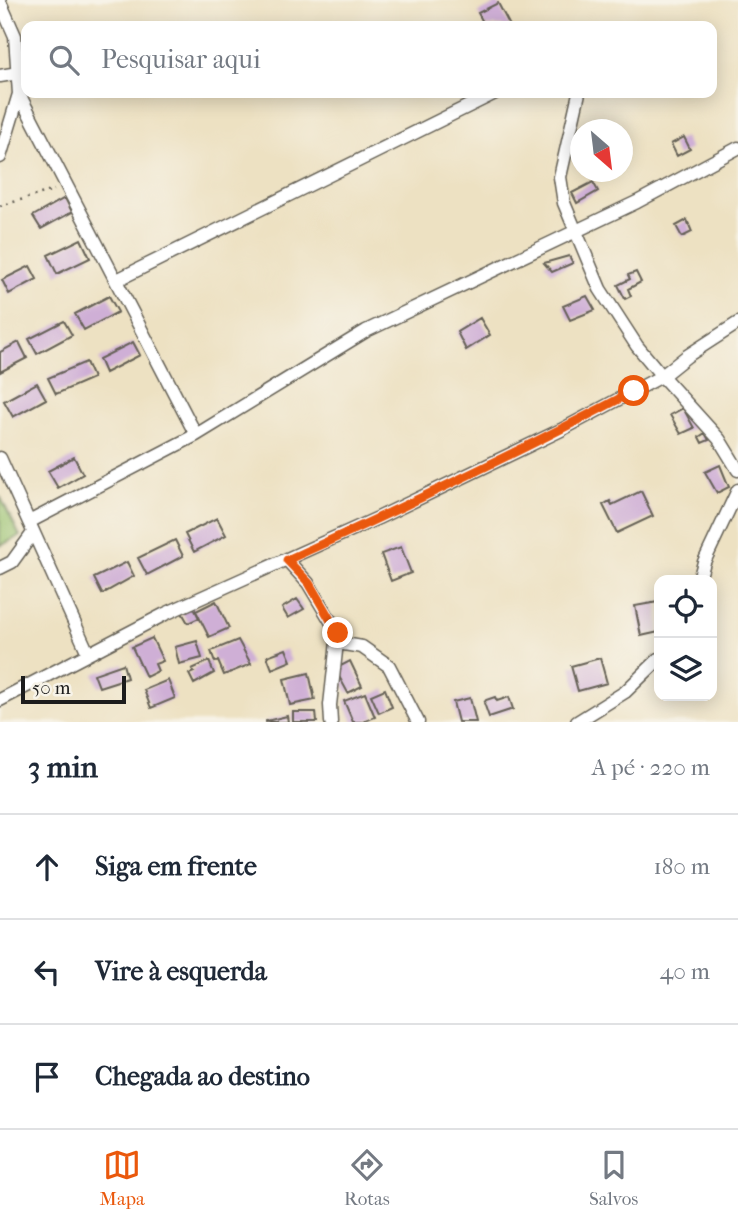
<!DOCTYPE html>
<html lang="pt">
<head>
<meta charset="utf-8">
<style>
	body { margin:0; font-family:"IM FELL French Canon",serif; background:#f2f2f3; color:#1f2937 }
	.controls { position:absolute; right:21px; bottom:21px; display:grid; overflow:hidden; border-radius:14px; box-shadow:0 4px 18px #0003 }
	.controls button { width:63px; height:63px; display:grid; place-items:center; padding:0; border:0; border-bottom:2px solid #e0e1e3; background:#fff; color:#1f2937; font:35px sans-serif }
	.compass { position:absolute; left:570px; top:119px; width:63px; height:63px; border-radius:50%; background:#fff; box-shadow:0 4px 18px #0003; rotate:152deg }
	.scale { position:absolute; left:21px; bottom:18px; width:105px; box-sizing:border-box; padding-left:7px; border:4px solid #1c1c1c; border-top:0; font-size:19px; line-height:24px; white-space:nowrap; color:#1c1c1c; -webkit-text-stroke:5px #f7f3e8; paint-order:stroke }
	.stop { position:absolute; width:21px; height:21px; margin:-16px; border:5px solid #ea580c; border-radius:50%; background:#fff }
	.stop.end { background:#ea580c; border-color:#fff; box-shadow:0 2px 7px #0008 }
	.list { margin:0; padding:0; list-style:none }
	h2 { display:flex; justify-content:space-between; align-items:center; height:91px; margin:0; padding:0 28px; font-size:30px }
	h2 small { font-size:23px; font-weight:400; color:#747a83 }
	.list li { display:grid; grid-template-columns:46px 1fr auto; gap:21px; align-items:center; box-sizing:border-box; height:105px; padding:0 28px; border-top:2px solid #e0e1e3 }
	.list b { display:block; font-size:26px; white-space:nowrap }
	.list em { font-size:23px; font-style:normal; color:#747a83 }
	.icon { flex:none; width:38px; height:38px; fill:none; stroke:currentColor; stroke-width:2; stroke-linecap:round; stroke-linejoin:round }
	.map { position:relative; flex:none; width:738px; height:722px; overflow:hidden }
	.search { position:absolute; background:#fff; box-shadow:0 4px 18px #0003; left:21px; right:21px; top:21px; height:77px; display:flex; align-items:center; gap:18px; box-sizing:border-box; padding:0 24px; border-radius:14px; color:#747a83; font-size:26px }
	.sheet { height:406px; background:#fff }
	nav { display:flex; justify-content:space-around; align-items:center; box-sizing:border-box; height:98px; border-top:2px solid #e0e1e3; background:#fff; font-size:19px; color:#747a83 }
	nav a { display:grid; justify-items:center; gap:4px }
	nav .on { color:#ea580c }
	.map>svg:first-child { display:block }
</style>
</head>
<body>
<div class="map">
<svg width="738" height="722" viewBox="0 0 738 722">
	<rect width="100%" height="100%" fill="#f7f3e8"/>
	<filter id="ink" filterUnits="userSpaceOnUse"><feTurbulence type="fractalNoise" baseFrequency=".0143" numOctaves="2"/><feDisplacementMap in="SourceGraphic" scale="14" xChannelSelector="R" yChannelSelector="G"/><feConvolveMatrix kernelMatrix="1 2 1 2 8 2 1 2 1" color-interpolation-filters="sRGB"/></filter>
	<filter id="wash" filterUnits="userSpaceOnUse"><feTurbulence type="fractalNoise" baseFrequency=".00686" numOctaves="4" result="noise"/><feDisplacementMap in="SourceGraphic" scale="28" xChannelSelector="R" yChannelSelector="G"/><feGaussianBlur stdDeviation="1.57" result="paint"/><feColorMatrix in="noise" values="0 0 0 0 0 0 0 0 0 0 0 0 0 0 0 0 0 1.4 0 .05"/><feComposite in="paint" operator="in"/></filter>
	<g filter="url(#wash)">
		<rect width="100%" height="100%" fill="#ede1c2"/>
		<path fill="#99c16d" stroke="#5a6e44" stroke-width="2" d="M0,496L20,536L0,546Z"/>
		<g id="blocks">
			<path fill="#cfafd6" d="M498,3L510,26H485L478,13Z
				M684,137L690,149L677,156L671,144Z
				M593,182L598,191L577,203L572,193Z
				M65,198L72,212L41,229L33,216Z
				M687,220L692,232L682,237L676,226Z
				M81,239L90,258L57,274L48,255Z
				M569,256L573,263L552,272L544,263Z
				M30,266L37,279L9,294L2,280Z
				M636,272L641,282L628,289L631,296L625,299L618,285L630,279L628,275Z
				M109,296L118,312L84,330L75,314Z
				M587,296L595,310L570,320L563,306Z
				M480,318L490,335L466,350L457,332Z
				M64,321L72,335L37,354L29,339Z
				M19,342L27,358L0,372V352Z
				M133,342L140,355L105,373L99,359Z
				M86,362L93,378L56,394L48,378Z
				M37,383L46,399L13,417L4,401Z
				M683,408L694,428L681,434L670,415Z
				M705,433L709,440L702,443L699,437Z
				M74,457L83,474L58,488L48,471Z
				M720,465L729,487L717,493L705,472Z
				M641,491L653,516L617,533L603,505L610,501L612,505Z
				M217,518L226,535L194,552L185,534Z
				M175,540L183,556L147,575L138,558Z
				M401,547L411,573L391,581L381,554Z
				M127,562L134,576L102,594L94,578Z
				M297,599L304,609L288,618L282,608Z
				M216,601L229,628L209,637L196,611Z
				M658,602L659,632L641,636L635,606Z
				M192,604L199,618L188,623L180,609Z
				M152,638L163,661L155,664L158,671L146,677L132,647Z
				M238,640L251,664L224,675L218,661L215,662L211,651Z
				M197,641L202,658L179,664L175,647Z
				M286,649L291,661L272,669L267,656Z
				M600,658L607,683L578,691L571,666Z
				M209,661L214,673L194,684L189,674L194,672L192,669Z
				M350,661L362,686L348,693L335,669Z
				M123,664L127,678L99,687L94,674Z
				M309,673L315,700L290,705L284,679Z
				M168,680L175,698L151,708L144,690Z
				M385,689L392,707L379,713L371,695Z
				M365,693L375,717L363,722H353L344,701Z
				M495,697L497,701L509,697L513,709L489,717L484,703L486,700Z
				M470,698L476,722H458L453,702Z
				M293,712H316L317,722H293Z
				M287,716L288,722H266V721Z"/>
		</g>
	</g>
	<g filter="url(#ink)">
		<use href="#blocks" fill-opacity="0" stroke="#656156" stroke-width="2"/>
		<g fill="none" stroke-linecap="round" stroke-linejoin="round">
			<g stroke="#656156" stroke-width="15">
				<path id="street" d="M0,2L15,36L19,94L0,157
					M0,76L18,73
					M579,93L560,177L564,203L600,289L637,346L662,376L687,356L738,323
					M19,94L196,435
					M117,280L495,93
					M0,458L88,653
					M29,522L196,435L366,331L637,202L738,148
					M287,560L308,583L338,633L330,705L331,722
					M0,568L12,562L33,533
					M699,580L704,562L738,490
					M338,643L362,647L389,666L418,722
					M0,700L165,614L378,518L561,430L662,376L719,439L738,470
					M577,722L625,692L659,659"/>
			</g>
			<path stroke="#656156" stroke-width="2.5" stroke-dasharray="2 5" stroke-linecap="butt" d="M0,206L54,190"/>
			<use href="#street" stroke="#fff" stroke-width="12"/>
		</g>
	</g>
	<g fill="none" stroke-linecap="round" stroke-linejoin="round" filter="url(#ink)">
		<path stroke="#ea580c" stroke-width="9" d="M338,633L309,583L287,560C404,507 521,451 634,391"/>
	</g>
</svg>
<div class="controls">
<button><svg class="icon" aria-label="locate" viewBox="0 0 24 24"><circle cx="12" cy="12" r="6"/><path d="M12 2v4M12 18v4M2 12h4M18 12h4"/></svg></button>
<button><svg class="icon" aria-label="layers" viewBox="0 0 24 24"><path d="M12 4l9 5-9 5-9-5zM3 14l9 5 9-5"/></svg></button>
</div>
<svg class="compass" viewBox="-18 -18 36 36"><path d="M0-13l5 13h-10z" fill="#e53935"/><path d="M0 13l5-13h-10z" fill="#747a83"/></svg>
<div class="scale">50 m</div>
<div class="stop" style="left:634px;top:391px"></div>
<div class="stop end" style="left:338px;top:633px"></div>
<div class="search"><svg class="icon" aria-label="search" viewBox="0 0 24 24"><circle cx="10" cy="10" r="6"/><path d="M15 15l6 6"/></svg>Pesquisar aqui</div>
</div>
<section class="sheet">
<h2>3 min<small>A pé · 220 m</small></h2>
<ul class="list">
<li><svg class="icon" aria-label="ahead" viewBox="0 0 24 24"><path d="M12 20V5M6 11l6-6 6 6"/></svg><div><b>Siga em frente</b></div><em>180 m</em></li>
<li><svg class="icon" aria-label="left" viewBox="0 0 24 24"><path d="M17 20v-9H6M10 6l-5 5 5 5"/></svg><div><b>Vire à esquerda</b></div><em>40 m</em></li>
<li><svg class="icon" aria-label="arrive" viewBox="0 0 24 24"><path d="M6 21V4h12l-3 4 3 4H6"/></svg><div><b>Chegada ao destino</b></div></li>
</ul>
</section>
<nav>
<a class="on"><svg class="icon" aria-label="map" viewBox="0 0 24 24"><path d="M3 6l6-2 6 2 6-2v14l-6 2-6-2-6 2zM9 4v14M15 6v14"/></svg>Mapa</a>
<a><svg class="icon" aria-label="directions" viewBox="0 0 24 24"><path d="M12 3l9 9-9 9-9-9zM9 14v-3h6M13 9l2 2-2 2"/></svg>Rotas</a>
<a><svg class="icon" aria-label="saved" viewBox="0 0 24 24"><path d="M7 4h10v16l-5-4-5 4z"/></svg>Salvos</a>
</nav>
</body>
</html>
